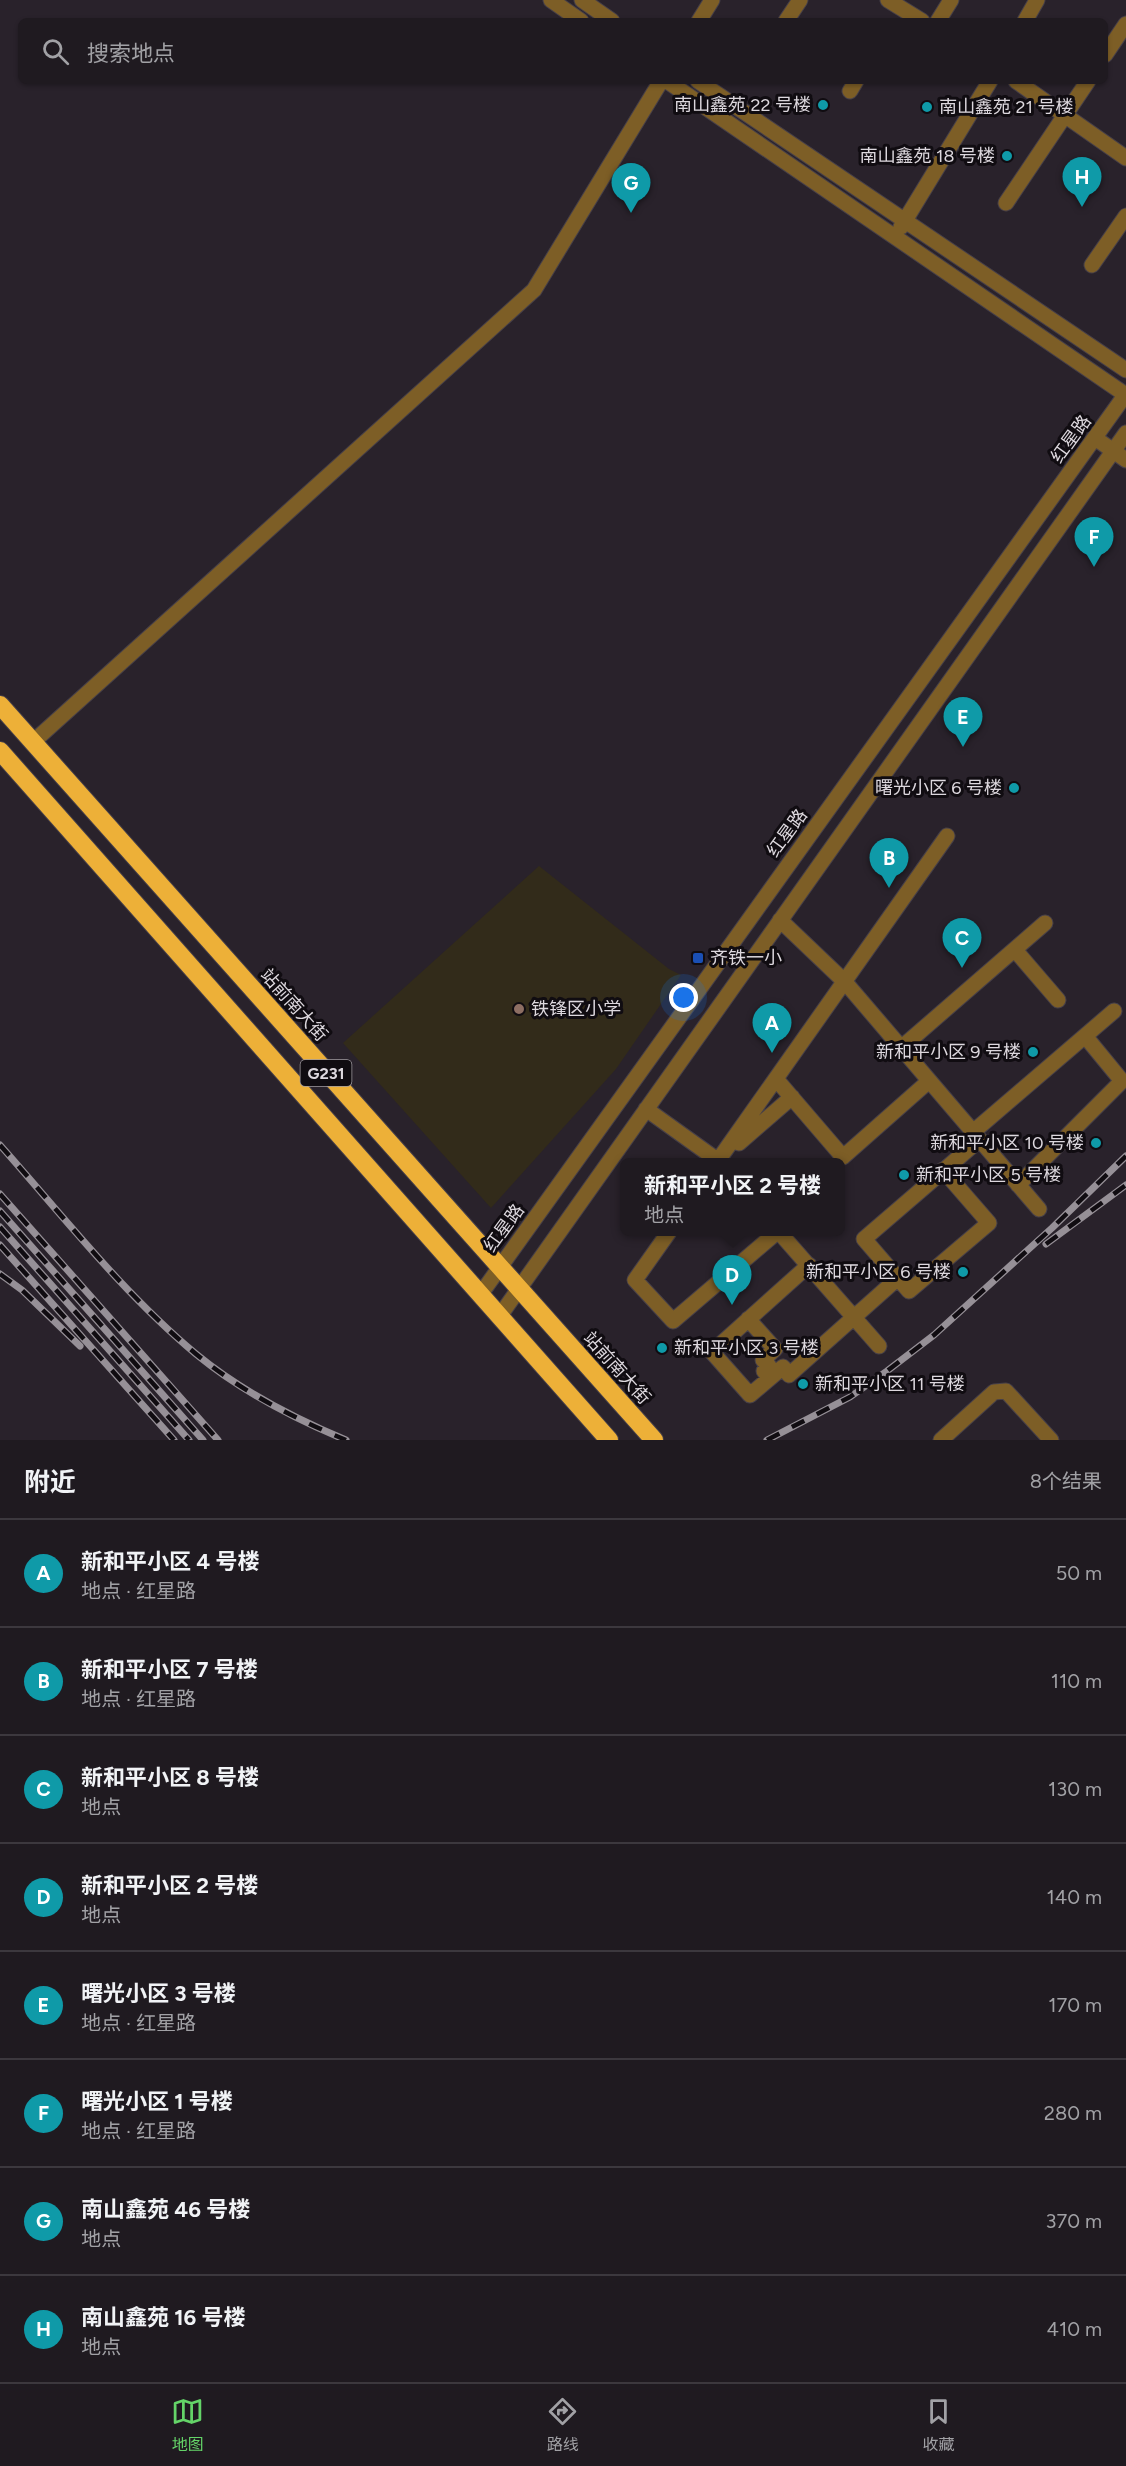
<!DOCTYPE html>
<html lang="zh">
<head>
<meta charset="utf-8">
<style>
	body { margin:0; font-family:Figtree,"Noto Sans SC",sans-serif; background:#2c272d; color:#f1f3f6 }
	.you { position:absolute; left:684px; top:998px; width:21px; height:21px; margin:-15px; border:4px solid #fff; border-radius:50%; background:#1a73e8; box-shadow:0 0 0 9px #1a73e833 }
	.badge { display:grid; place-items:center; width:39px; height:39px; border-radius:50%; background:#64d468; color:#fff; font-size:20px; font-weight:700 }
	.pin { position:absolute; translate:-50% -50px; filter:drop-shadow(0 2px 3px #0008) }
	.pin::after { content:''; position:absolute; top:32px; width:21px; height:18px; background:inherit; clip-path:polygon(0 0,100% 0,50% 100%) }
	.popup { position:absolute; left:620px; top:1158px; width:225px; height:78px; box-sizing:border-box; display:grid; place-content:center; border-radius:9px; background:#1f1a20; filter:drop-shadow(0 2px 4px #0005); font-size:20px; white-space:nowrap; color:#a1a1a5 }
	.popup b { font-size:22px; color:#f1f3f6 }
	.popup::after { content:''; position:absolute; left:50%; top:100%; margin-left:-12px; border:12px solid transparent; border-top-color:#1f1a20 }
	.list { margin:0; padding:0; list-style:none }
	h2 { display:flex; justify-content:space-between; align-items:center; height:78px; margin:0; padding:0 24px; font-size:26px }
	h2 small { font-size:20px; font-weight:400; color:#a1a1a5 }
	.list li { display:grid; grid-template-columns:39px 1fr auto; gap:18px; align-items:center; box-sizing:border-box; height:108px; padding:0 24px; border-top:2px solid #3c383e }
	.list b { display:block; font-size:22px; white-space:nowrap }
	.list p { margin:0; font-size:20px; white-space:nowrap; color:#a1a1a5 }
	.list em { font-size:20px; font-style:normal; color:#a1a1a5 }
	.icon { flex:none; width:33px; height:33px; fill:none; stroke:currentColor; stroke-width:2; stroke-linecap:round; stroke-linejoin:round }
	.map { position:relative; flex:none; width:1126px; height:1440px; overflow:hidden }
	.search { position:absolute; background:#1f1a20; box-shadow:0 2px 4px #0004; left:18px; right:18px; top:18px; height:66px; display:flex; align-items:center; gap:15px; box-sizing:border-box; padding:0 21px; border-radius:9px; color:#a1a1a5; font-size:22px }
	.sheet { height:942px; background:#1f1a20 }
	nav { display:flex; justify-content:space-around; align-items:center; box-sizing:border-box; height:84px; border-top:2px solid #3c383e; background:#1f1a20; font-size:16px; color:#a1a1a5 }
	nav a { display:grid; justify-items:center; gap:3px }
	nav .on { color:#64d468 }
	.map>svg:first-child { display:block }
</style>
</head>
<body>
<div class="map">
<svg width="1126" height="1440" viewBox="0 0 1126 1440">
	<rect width="100%" height="100%" fill="#29222b"/>
	<path fill="#322b1a" d="M539,866L669,969L681,975L616,1069L491,1208L343,1043Z"/>
	<g fill="none" stroke-linecap="round" stroke-linejoin="round">
		<g stroke="#463f48" stroke-width="17">
			<path id="minor" d="M551,0L581,21
				M582,0L612,21
				M888,0L922,21
				M699,21L712,0
				M786,21L800,0
				M938,21L951,0
				M1025,21L1037,0
				M1105,55L1126,24
				M667,81L1126,395
				M698,81L1126,370
				M1016,81L1126,158
				M850,91L856,81
				M1006,203L1088,81
				M901,227L990,81
				M1092,265L1126,216
				M1095,438L1126,460
				M33,742L534,290L661,81
				M780,920L845,982L1039,1209
				M1015,950L1058,1000
				M901,1048L1045,923
				M776,1079L843,1157L929,1081
				M646,1109L720,1162
				M973,1132L1114,1011
				M739,1143L792,1097
				M717,1162L947,836
				M943,1170L989,1223L909,1291L864,1239L979,1140
				M1018,1185L1122,1081L1085,1036
				M669,1232L635,1280L673,1321L777,1232
				M779,1232L879,1346
				M809,1265L712,1352L750,1395L783,1367L789,1375L898,1278
				M480,1295L1126,394
				M499,1317L1126,433
				M748,1319L775,1349L763,1360L769,1366L764,1371L770,1378
				M941,1440L994,1392L1006,1391L1051,1440"/>
		</g>
		<g stroke="#463f48" stroke-width="20">
			<path id="highway" d="M0,705L654,1440
				M0,751L609,1440"/>
		</g>
		<use href="#minor" stroke="#7d5e26" stroke-width="15"/>
		<use href="#highway" stroke="#edb038" stroke-width="18"/>
		<g stroke="#969097" stroke-width="7">
			<path id="rail" d="M0,1145C63,1216 123,1293 196,1354C241,1391 293,1418 346,1440
				M0,1194L218,1440
				M0,1211L203,1440
				M0,1227L189,1440
				M1046,1244L1126,1185
				M0,1245L174,1440
				M0,1274L22,1290L80,1346
				M767,1440L850,1397L887,1371L934,1335L1052,1228L1126,1156"/>
		</g>
		<use href="#rail" stroke="#100c11" stroke-width="4.5" stroke-dasharray="14" stroke-linecap="butt"/>
	</g>
	<g fill="#0f9aa8" stroke="#100c11" stroke-width="2">
		<circle cx="823" cy="105" r="6"/>
		<circle cx="927" cy="107" r="6"/>
		<circle cx="1007" cy="156" r="6"/>
		<circle cx="1014" cy="788" r="6"/>
		<circle cx="1033" cy="1052" r="6"/>
		<circle cx="1096" cy="1143" r="6"/>
		<circle cx="904" cy="1175" r="6"/>
		<circle cx="963" cy="1272" r="6"/>
		<circle cx="662" cy="1348" r="6"/>
		<circle cx="803" cy="1384" r="6"/>
	</g>
	<rect fill="#1a4fb4" stroke="#100c11" stroke-width="2" x="692" y="952" width="12" height="12" rx="3"/>
	<circle fill="#8d6e63" stroke="#100c11" stroke-width="2" cx="519" cy="1009" r="6"/>
	<g text-anchor="middle" dominant-baseline="central" stroke-width="6" stroke-linejoin="round" paint-order="stroke">
		<rect fill="#100c11" stroke="#a09ba0" stroke-width="1.5" x="300.5" y="1060" width="51" height="26" rx="4.5"/>
		<g font-size="16" font-weight="bold" fill="#ddd8de">
			<text x="326" y="1073">G231</text>
		</g>
		<g font-size="18" fill="#ddd8de" stroke="#100c11" text-anchor="end">
			<text x="811" y="105">南山鑫苑 22 号楼</text>
			<text x="939" y="107" text-anchor="start">南山鑫苑 21 号楼</text>
			<text x="995" y="156">南山鑫苑 18 号楼</text>
			<text x="1002" y="788">曙光小区 6 号楼</text>
			<text x="710" y="958" text-anchor="start">齐铁一小</text>
			<text x="531" y="1009" text-anchor="start">铁锋区小学</text>
			<text x="1021" y="1052">新和平小区 9 号楼</text>
			<text x="1084" y="1143">新和平小区 10 号楼</text>
			<text x="916" y="1175" text-anchor="start">新和平小区 5 号楼</text>
			<text x="951" y="1272">新和平小区 6 号楼</text>
			<text x="674" y="1348" text-anchor="start">新和平小区 3 号楼</text>
			<text x="815" y="1384" text-anchor="start">新和平小区 11 号楼</text>
		</g>
		<g font-size="18" fill="#ddd8de" stroke="#100c11">
			<text transform="translate(1071 439) rotate(-54)">红星路</text>
			<text transform="translate(787 833) rotate(-54)">红星路</text>
			<text transform="translate(294 1005) rotate(48)">站前南大街</text>
			<text transform="translate(504 1228) rotate(-54)">红星路</text>
			<text transform="translate(617 1368) rotate(48)">站前南大街</text>
		</g>
	</g>
</svg>
<div class="you"></div>
<div class="pin badge" style="left:772px;top:1053px;background:#0f9aa8">A</div>
<div class="pin badge" style="left:889px;top:888px;background:#0f9aa8">B</div>
<div class="pin badge" style="left:962px;top:968px;background:#0f9aa8">C</div>
<div class="pin badge" style="left:732px;top:1305px;background:#0f9aa8">D</div>
<div class="popup"><b>新和平小区 2 号楼</b>地点</div>
<div class="pin badge" style="left:963px;top:747px;background:#0f9aa8">E</div>
<div class="pin badge" style="left:1094px;top:567px;background:#0f9aa8">F</div>
<div class="pin badge" style="left:631px;top:213px;background:#0f9aa8">G</div>
<div class="pin badge" style="left:1082px;top:207px;background:#0f9aa8">H</div>
<div class="search"><svg class="icon" aria-label="search" viewBox="0 0 24 24"><circle cx="10" cy="10" r="6"/><path d="M15 15l6 6"/></svg>搜索地点</div>
</div>
<section class="sheet">
<h2>附近<small>8个结果</small></h2>
<ul class="list">
<li><span class="badge" style="background:#0f9aa8">A</span><div><b>新和平小区 4 号楼</b><p>地点 · 红星路</p></div><em>50 m</em></li>
<li><span class="badge" style="background:#0f9aa8">B</span><div><b>新和平小区 7 号楼</b><p>地点 · 红星路</p></div><em>110 m</em></li>
<li><span class="badge" style="background:#0f9aa8">C</span><div><b>新和平小区 8 号楼</b><p>地点</p></div><em>130 m</em></li>
<li><span class="badge" style="background:#0f9aa8">D</span><div><b>新和平小区 2 号楼</b><p>地点</p></div><em>140 m</em></li>
<li><span class="badge" style="background:#0f9aa8">E</span><div><b>曙光小区 3 号楼</b><p>地点 · 红星路</p></div><em>170 m</em></li>
<li><span class="badge" style="background:#0f9aa8">F</span><div><b>曙光小区 1 号楼</b><p>地点 · 红星路</p></div><em>280 m</em></li>
<li><span class="badge" style="background:#0f9aa8">G</span><div><b>南山鑫苑 46 号楼</b><p>地点</p></div><em>370 m</em></li>
<li><span class="badge" style="background:#0f9aa8">H</span><div><b>南山鑫苑 16 号楼</b><p>地点</p></div><em>410 m</em></li>
</ul>
</section>
<nav>
<a class="on"><svg class="icon" aria-label="map" viewBox="0 0 24 24"><path d="M3 6l6-2 6 2 6-2v14l-6 2-6-2-6 2zM9 4v14M15 6v14"/></svg>地图</a>
<a><svg class="icon" aria-label="directions" viewBox="0 0 24 24"><path d="M12 3l9 9-9 9-9-9zM9 14v-3h6M13 9l2 2-2 2"/></svg>路线</a>
<a><svg class="icon" aria-label="saved" viewBox="0 0 24 24"><path d="M7 4h10v16l-5-4-5 4z"/></svg>收藏</a>
</nav>
</body>
</html>
